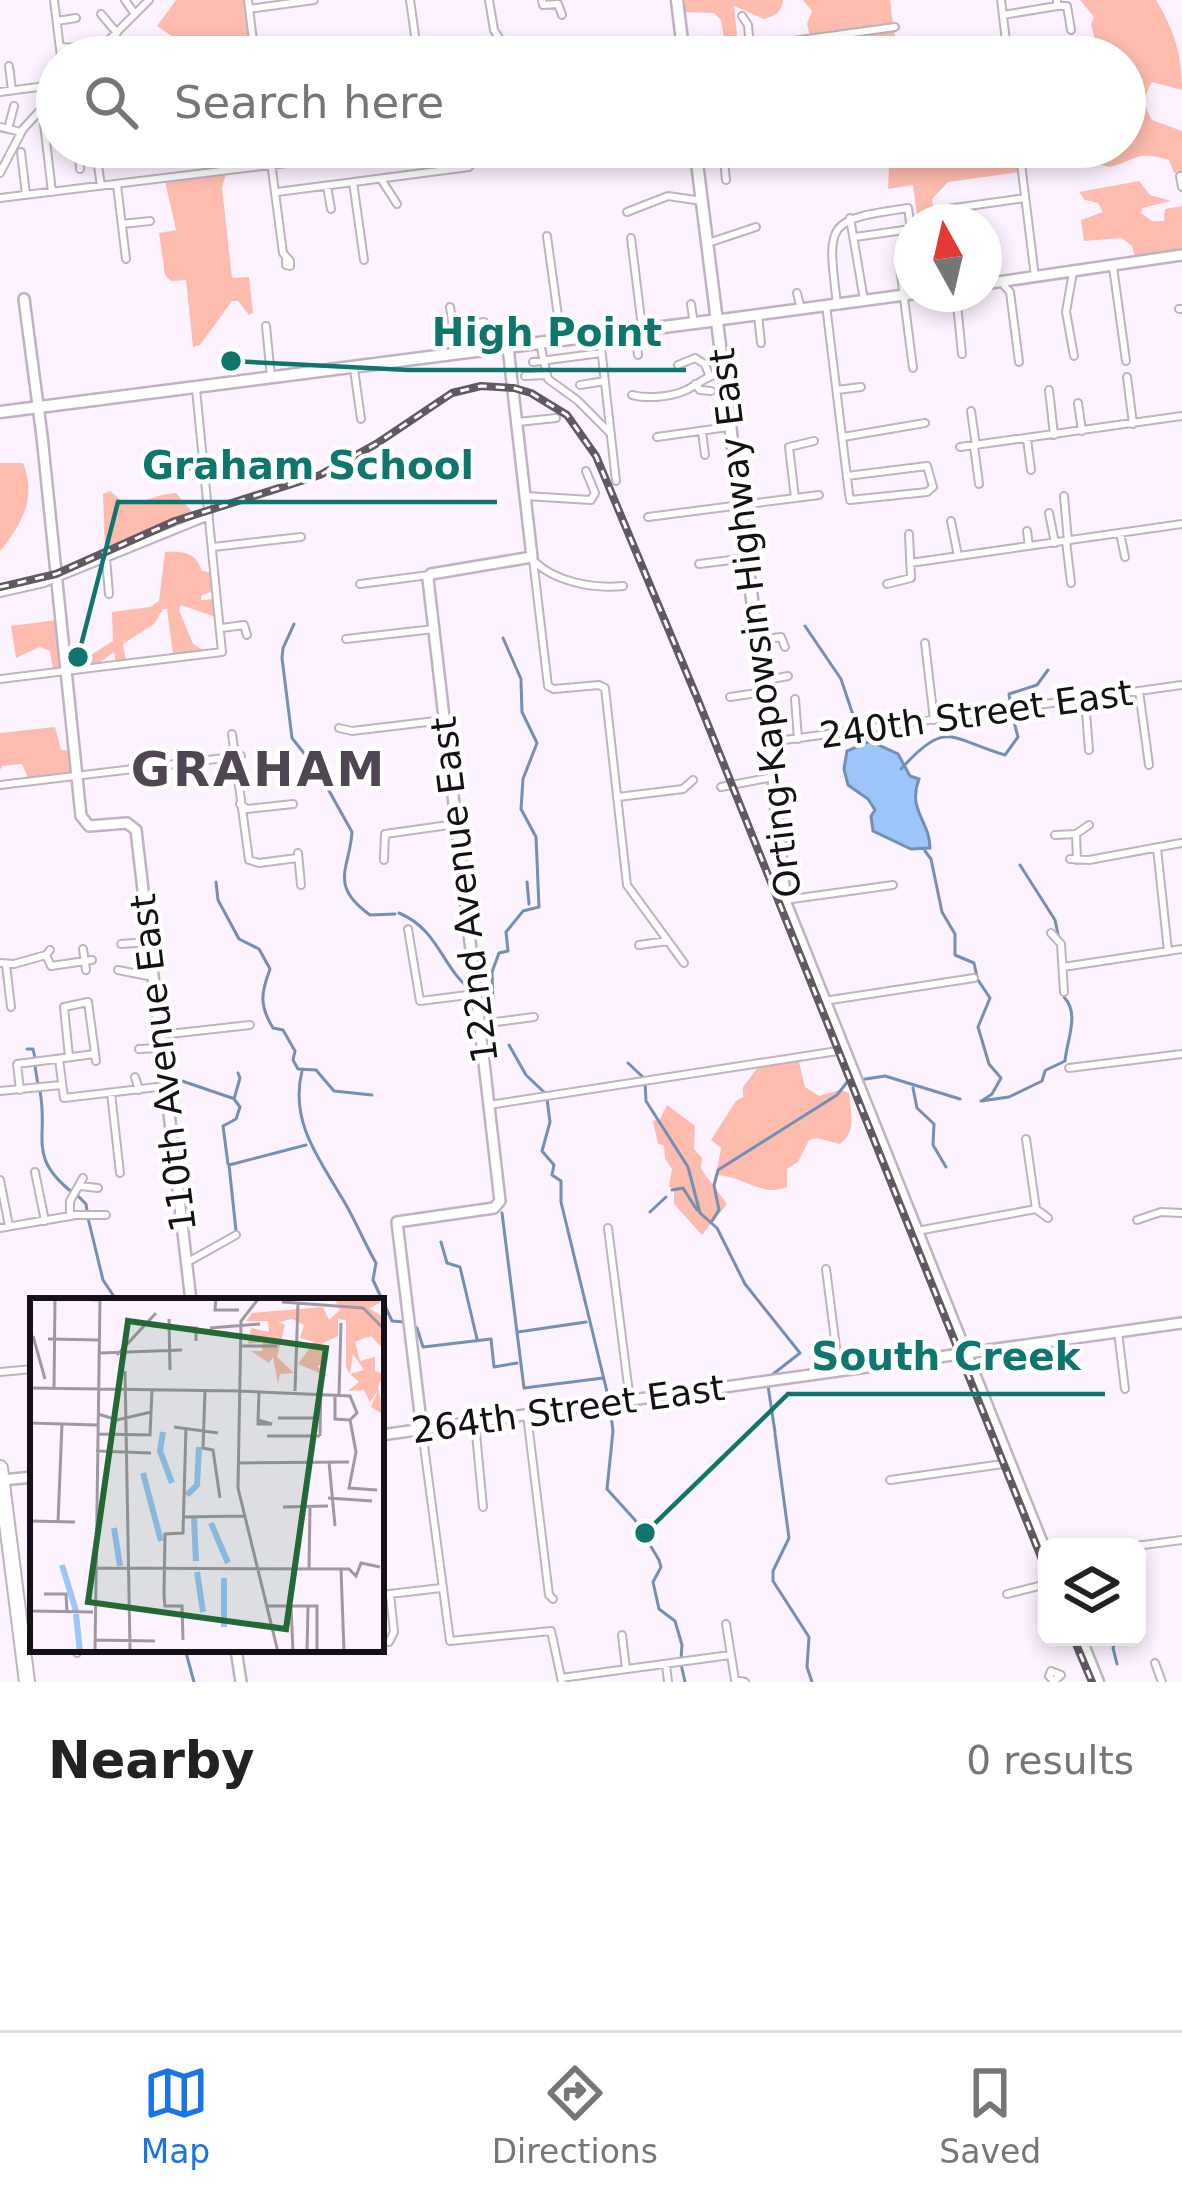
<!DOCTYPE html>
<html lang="en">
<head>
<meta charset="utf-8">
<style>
	body { margin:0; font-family:"DejaVu Sans",sans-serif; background:#f2f2f2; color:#222 }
	.controls { position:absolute; right:36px; bottom:36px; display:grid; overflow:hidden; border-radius:18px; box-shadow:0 6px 18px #0003 }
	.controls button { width:108px; height:108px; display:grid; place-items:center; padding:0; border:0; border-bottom:3px solid #e0e0e0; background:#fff; color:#222; font:60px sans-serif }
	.compass { position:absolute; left:894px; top:204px; width:108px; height:108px; border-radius:50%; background:#fff; box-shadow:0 6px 18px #0003; rotate:352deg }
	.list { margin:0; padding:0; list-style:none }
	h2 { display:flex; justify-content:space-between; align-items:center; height:156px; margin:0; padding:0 48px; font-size:51px }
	h2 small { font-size:39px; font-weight:400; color:#767676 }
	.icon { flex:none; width:66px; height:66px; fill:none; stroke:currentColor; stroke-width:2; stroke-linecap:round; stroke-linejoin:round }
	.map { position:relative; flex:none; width:1182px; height:1682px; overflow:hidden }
	.search { position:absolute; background:#fff; box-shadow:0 6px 18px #0003; left:36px; right:36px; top:36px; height:132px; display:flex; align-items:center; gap:30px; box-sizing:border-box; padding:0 42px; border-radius:66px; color:#767676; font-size:45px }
	.sheet { height:348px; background:#fff }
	nav { display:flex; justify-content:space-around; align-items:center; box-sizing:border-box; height:168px; border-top:3px solid #e0e0e0; background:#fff; font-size:33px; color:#767676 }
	nav a { display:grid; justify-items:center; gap:6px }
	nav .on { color:#1a73e8 }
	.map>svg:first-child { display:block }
</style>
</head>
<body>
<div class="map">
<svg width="1182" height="1682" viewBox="0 0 1182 1682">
	<rect width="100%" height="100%" fill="#fdf2ff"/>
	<path fill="#fdbcae" d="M176,0H244L250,48L196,53L157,26Z
		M679,0H783C782,12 775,16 764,19L734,6L737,35L731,40L724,38L721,20L714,13L681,12Z
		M803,0H890L893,24L810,37L807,24L812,11Z
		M1080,0H1156C1174,30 1182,54 1182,90L1152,82C1143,95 1144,107 1152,120L1182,131V172L1174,173L1169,160C1136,150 1137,160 1110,167L1069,158L1071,150L1084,159L1111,161L1115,156L1112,147H1125V57H1059L1069,51L1091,48L1095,41L1091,24L1094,17Z
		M894,29L898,57H812V41Z
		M904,147H1017L1020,172L948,182L932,199L935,222H918L913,185L888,189L889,166Z
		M226,173L222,188L232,278L249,277L253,313L249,315L238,301H232L200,345L193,347L186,280L171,281L165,275L159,233L176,230L165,181Z
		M1139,181L1150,195L1171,201L1142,208L1141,213L1152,221H1164L1165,209L1182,206V253L1136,260L1132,246L1122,238L1084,241L1081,220L1103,212L1098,203L1085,200L1079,192Z
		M0,463H23C37,498 22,524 0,551Z
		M110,491L125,504C148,502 157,494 176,493L192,512L105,547L103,494Z
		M165,552C183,551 196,552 202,571L213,573L215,590L201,596V600L216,599L218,618L181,605L179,610L193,644L206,652L173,654L167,609H163L154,624L123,644L126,662L116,663L114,652L99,663L72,667L113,641L112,612L150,607L159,601Z
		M57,620L62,667L53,669L50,651L40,647L16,658L11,626Z
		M55,727L61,750L71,751L74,773L28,778L22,764L2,766L0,770V733Z
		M790,1061L799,1062L805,1087L819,1096L840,1090L849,1093C850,1113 858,1129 840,1144L817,1138L809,1140L798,1162L787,1169V1187C763,1198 741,1175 716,1175L721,1148L711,1140L736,1101L743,1097V1087L759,1066Z
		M667,1105L695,1126L694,1149L702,1158L701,1169L727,1204L702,1235L674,1204V1191L669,1186L672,1169L665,1159L664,1145L658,1144L653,1121L660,1119Z"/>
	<path fill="#9cc6f9" stroke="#748fb5" stroke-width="3" d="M870,741L898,754L910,776L919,779C907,810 930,821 930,848L911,849L873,831L871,816L875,810L868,799L848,785L844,769L847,751Z"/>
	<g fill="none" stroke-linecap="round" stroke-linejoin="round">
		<path stroke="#748fb5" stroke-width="3" d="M294,624L283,648L282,658L292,738L318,771L352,832C350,868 328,885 370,915L395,914
			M805,626L841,679L852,712L870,742
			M503,638L521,679
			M1011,707L1009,694L1037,685L1048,670
			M901,769C947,718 950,739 1005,755L1018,737L1011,710
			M925,851L931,859L942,912L955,934V955L974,963L977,977
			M1020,865L1055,920L1059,939
			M216,882L218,900L239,939L259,949L270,969C261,993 259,1005 273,1028L283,1030L295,1051L293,1060L298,1069L316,1070L334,1091L372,1095
			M527,882L529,904
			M399,913C440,930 442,970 473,991
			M978,980L990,998L978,1027L989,1064L1001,1078L992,1094L983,1100
			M493,1002L492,972L499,953L508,951L506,932L523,911L539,907L536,837L521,809L523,779L537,743L522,712L521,681
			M509,1045L526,1075L545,1093
			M27,1049H33L35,1058
			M628,1063L644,1078
			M35,1066L38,1085
			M1046,1070L1065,1061C1067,1039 1080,1014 1064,997
			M302,1071C289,1123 321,1161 345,1203C356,1222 365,1244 376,1263L373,1280L392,1321L404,1322
			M859,1080L885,1076L960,1099
			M171,1081L179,1080L232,1098
			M645,1081L646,1101L688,1167L700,1213L717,1228L745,1284L800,1353L768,1378
			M913,1088L917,1108L934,1124L933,1145L946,1167
			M40,1091C49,1138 26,1156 73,1193
			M547,1099L550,1122L542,1151L554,1165L552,1175L561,1181V1202L609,1400
			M981,1101L1009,1097L1042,1081L1045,1071
			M228,1164L223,1126L236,1119L240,1107L234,1099L240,1078L238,1073
			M672,1190L683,1188L697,1210
			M78,1196L86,1204L87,1211
			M650,1212L666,1197
			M502,1213L524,1388L603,1378
			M88,1218L103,1280L117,1301
			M712,1221L719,1210L714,1185L718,1170L837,1095L848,1081
			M236,1231L229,1165L306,1145
			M441,1242L447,1263L460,1267L477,1339
			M411,1324L417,1328L423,1347L491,1339L494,1367L517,1363
			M518,1332L586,1322
			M768,1386L775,1432
			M610,1407L613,1431L607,1489L635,1520L659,1560L661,1567L653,1582L659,1609L675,1621L682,1645L681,1659
			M775,1434L789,1538L773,1571V1581L809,1637L807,1667L812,1682
			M185,1649L194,1682
			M681,1664L685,1682
			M1117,1664L1113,1648L1117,1637"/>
		<g stroke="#bfb2c1" stroke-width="10">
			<path id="minor" d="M54,0L61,57
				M125,0L135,14
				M248,0L255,57
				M410,0L418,57
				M489,0L494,30L511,57
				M542,0L543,5L558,4L562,15
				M1001,0L1008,57
				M1057,0V6H1067L1071,30
				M249,9L314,0
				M101,14L117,33
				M1003,15L1057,6
				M742,16L748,25L750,47
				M57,21L76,18
				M60,47L79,48L93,57
				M685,56L895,27
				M92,57L149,0
				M155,57H170
				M9,66L12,90
				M0,92L46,86L52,97
				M43,115L52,192
				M0,127L21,132
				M8,129L14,106
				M269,147L283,253L290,261V266L286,265V257
				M1019,147L1035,277
				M21,152L26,195
				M724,160L726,180
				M697,163L810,147
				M80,169L79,153L96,152L101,186
				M0,173L23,129L57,92
				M1180,176L1182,187
				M381,179L397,204
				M353,182L364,260
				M117,185L126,259
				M327,186L331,209
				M277,192L469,167
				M0,198L320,159L324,156L323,147
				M947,209L1025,198
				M627,212L668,196L702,201
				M850,218L864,300
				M122,224L150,221
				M547,236L561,338
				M631,238L642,327
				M708,243L756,227
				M900,267L913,368
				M1113,267L1126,361
				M1073,272L1066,312L1074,356
				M1001,282L1010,292L1019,362
				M797,293L801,309
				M956,294L962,354
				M691,304L694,324
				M837,304C827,222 825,220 908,208L911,229L855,237
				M826,305L849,494L850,500L927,492L933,487L927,466L847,476
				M450,307L456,351
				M1179,309H1182
				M758,315L761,343
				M266,326L271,377
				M453,328L484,322
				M635,332L638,355
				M540,344L548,379L577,400L611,434
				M601,347L616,481
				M533,362L601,353
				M678,365L695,358L705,364L709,375
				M354,369L361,419
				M525,376L545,375
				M1127,377L1133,424
				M695,384L700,390L711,391
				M580,385L605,381
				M837,390L861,387
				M1049,390L1054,435
				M632,395C646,399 670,397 684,391C698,385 705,376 721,373
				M1078,403L1082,431
				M971,411L976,446
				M518,422L556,418
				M702,431L705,455
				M657,437L728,427
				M843,437L925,423
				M1027,439L1031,470
				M974,446L979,484
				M960,447L1182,416
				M149,475L156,469L204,464
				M526,496L591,500L595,493L586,471
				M1064,496L1068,541
				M795,498L789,447L814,441
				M741,505L819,495
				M1049,513L1055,543
				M648,517L741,505
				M951,521L958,556
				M1027,531L1029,546
				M1120,533L1125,557
				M1066,541L1071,583
				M213,547L301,537
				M106,558L109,594
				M533,559L548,686L554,689L599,685L605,688L627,885L684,963
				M534,561C555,582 594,589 623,586
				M910,563L1182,524
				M699,564L747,558
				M360,584L429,575
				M887,584L911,578L909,534
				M0,593L44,583L209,516
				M221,628L244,625L247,635
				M346,639L434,629
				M757,640L781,637L785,647
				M925,643L934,720
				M0,679L222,652L196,389
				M762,681L788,676
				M1139,691L1149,765
				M730,697L764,692
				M795,699L798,739
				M1085,699L1089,750
				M339,728L352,731L444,720
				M232,734L249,860L259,863L297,858
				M770,742L1182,685
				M0,785L241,756
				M721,787L773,777
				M618,797L683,789L693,780
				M240,804L247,809L293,804
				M1076,834L1077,860
				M1055,835L1076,834L1089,825
				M1157,848L1168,951
				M298,853L301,885
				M1070,859L1089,860L1181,843
				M384,860L385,834L456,824
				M785,900L893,885
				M408,929L420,1001L476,994
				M1051,933L1061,944L1064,992
				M121,944L149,942
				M639,945L668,941
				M83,949L86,970
				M50,950L46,955L51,966L92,960
				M0,963L14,964L46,955
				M6,965L11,1007
				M1063,967L1182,949
				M118,970L153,977
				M824,1001L974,978
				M480,1024L534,1017
				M160,1035L250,1025
				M139,1049L161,1048
				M69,1057L64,1007L88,1002L96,1061
				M59,1059L64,1098L166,1086
				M1069,1068L1182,1054
				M135,1077L139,1090
				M20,1090L17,1064L95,1054
				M0,1091L61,1085
				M111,1093L120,1173
				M489,1105L844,1050
				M1026,1139L1036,1209L1048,1218
				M35,1172L45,1221
				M0,1180L9,1226
				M80,1186L98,1188
				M70,1216V1201L83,1178
				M1137,1220L1161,1212L1182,1213
				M0,1228L76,1215H106H97
				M608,1228L630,1401
				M917,1231L1036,1209
				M186,1263L236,1235
				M826,1269L839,1371
				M1118,1332L1125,1389
				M0,1372L33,1369
				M527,1415L549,1595L553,1599
				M475,1423L483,1507
				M422,1431L450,1641L551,1631L562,1682
				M890,1480L1010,1463
				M1128,1547L1182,1540
				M1007,1594L1047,1584
				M381,1595L441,1588
				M726,1624L735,1680L745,1682
				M622,1635L626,1669
				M389,1642L394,1632L390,1594
				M76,1649L77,1653
				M1155,1663L1162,1682
				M666,1664L668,1682
				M561,1678L730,1655
				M1053,1682L1061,1675L1051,1671L1049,1676L1054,1681"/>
		</g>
		<g stroke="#bfb2c1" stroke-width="14">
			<path id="tertiary" d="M984,284L1182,255
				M24,299L42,436L81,816L89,826L127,823L136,830L191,1301
				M718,320L912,294
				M422,1430L397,1222L494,1208L500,1201L428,579L431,574L532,557L508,347
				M381,1435L1182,1323
				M2,1480L33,1477
				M236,1649L241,1682"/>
		</g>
		<g stroke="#bfb2c1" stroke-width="15">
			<path id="secondary" d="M677,0L684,57
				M695,147L770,742L785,902L1047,1556
				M0,412L718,320
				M1080,1637L1098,1682"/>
		</g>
		<g stroke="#bfb2c1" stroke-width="18">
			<path id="primary" d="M0,1468L27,1682"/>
		</g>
		<use href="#minor" stroke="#fff" stroke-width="6"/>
		<use href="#tertiary" stroke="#fff" stroke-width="9"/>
		<use href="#secondary" stroke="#fff" stroke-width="10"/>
		<use href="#primary" stroke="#fff" stroke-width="14"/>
		<g stroke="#605961" stroke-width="8">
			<path id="rail" d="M0,587L56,574L175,521L320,475L376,444L452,393L481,386L514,388L531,393L567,415L596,456L698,700L1047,1572
				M1073,1637L1092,1682"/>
		</g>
		<use href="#rail" stroke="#fff" stroke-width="3" stroke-dasharray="9" stroke-linecap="butt"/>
	</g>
	<g text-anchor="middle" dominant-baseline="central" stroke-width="9" stroke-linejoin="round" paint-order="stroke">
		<g font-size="36" fill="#151015" stroke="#fff">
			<text transform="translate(755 623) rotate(-97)">Orting-Kapowsin Highway East</text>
			<text transform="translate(976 714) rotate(-8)">240th Street East</text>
			<text transform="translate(464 890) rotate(-97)">122nd Avenue East</text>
			<text transform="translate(163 1063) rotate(-97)">110th Avenue East</text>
			<text transform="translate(568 1409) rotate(-8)">264th Street East</text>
		</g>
		<g font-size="48" font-weight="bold" letter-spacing="3" fill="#504552" stroke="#fff">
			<text x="259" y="769">GRAHAM</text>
		</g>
	</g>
	<g transform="translate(30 1298)">
		<rect width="354" height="354" fill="#fdf2ff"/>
		<path d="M304,0H347L350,5L339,10L354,20V52L341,38L325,44L330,63L345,59V73L354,76L348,89L354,117L341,109L348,92L340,104L334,92L318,93L329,84L320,76L334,72L323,56L320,76L316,69V22L308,21V38L291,46L294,65L287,68L299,79L268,66L284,44L270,40L274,27L262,21L248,24L255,27L247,59L264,75L250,76L248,86L243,59L239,65L221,53H232L233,44L218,46L221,30L239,34L238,23H216L222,15L293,9L299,22L310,12Z" fill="#fdbcae"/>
		<path fill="none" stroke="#9cc6f9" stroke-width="6" d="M133,134L130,153L142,185M113,175L131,243M157,197L167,187L169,149M164,220L166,263M181,225L198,265M84,230L90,268M32,267L46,313M167,274L173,314M46,316L50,354M194,329V280"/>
		<path fill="none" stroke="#a098a1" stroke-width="3" d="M19,0L70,2M186,0L185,12H209M229,0L211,23L208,190L248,354M252,4L333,10L354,31M139,21L140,72M139,30H166V43M180,30L230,26M3,38L15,81M18,41L69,42M210,48H247M70,55L152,52M87,57L126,15M95,73L100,351M0,90L210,93M24,90L25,0M175,93L173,150L183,152L190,200M210,93L320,98L327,115L320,122L326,154L319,190L347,192M265,93L268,4M305,96V121L320,122M309,97L311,25M68,116L87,122L121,114M248,120H291M228,122L242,126H228V125L229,93M0,125L67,127M144,129L188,135M67,136L120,137L122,92M237,138H290M290,138L291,80M66,153L121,155M299,164L305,228M209,165L319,164M298,200L342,203M253,209L298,208M154,219L214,218M0,223L45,224M354,223V304M28,224L32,126M65,270L319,271L326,278L331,265L350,269M279,271L280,209M311,271L314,354M14,296H36L37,314M237,308H287V354M261,308L263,354M0,313L63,314M64,342L125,343M153,342L152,308H135L134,297L135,236L153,235L156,129M65,354L70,0M277,354L278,308"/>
		<path fill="#236935" fill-opacity="0.15" stroke="#236935" stroke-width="6" d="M98,23L296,50L256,331L58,304Z"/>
		<rect width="354" height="354" fill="none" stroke="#151015" stroke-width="6"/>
	</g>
	<path fill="none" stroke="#0f766e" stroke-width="4.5" d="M231 361L408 370H686M78 657L118 502H497M645 1533L788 1394H1105"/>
	<g fill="#0f766e" stroke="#fff" stroke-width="4.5">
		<circle cx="231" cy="361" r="12"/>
		<circle cx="78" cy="657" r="12"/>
		<circle cx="645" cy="1533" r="12"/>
	</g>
	<g font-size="39" text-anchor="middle" font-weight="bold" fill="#0f766e" stroke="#fff" stroke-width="9" stroke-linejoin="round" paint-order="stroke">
		<text x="547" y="346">High Point</text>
		<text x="308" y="479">Graham School</text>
		<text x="946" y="1370">South Creek</text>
	</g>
</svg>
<div class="controls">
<button><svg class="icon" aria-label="layers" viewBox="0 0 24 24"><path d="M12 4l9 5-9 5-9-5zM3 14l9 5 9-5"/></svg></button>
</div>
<svg class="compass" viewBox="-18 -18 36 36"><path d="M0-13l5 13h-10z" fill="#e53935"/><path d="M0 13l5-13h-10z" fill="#767676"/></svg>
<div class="search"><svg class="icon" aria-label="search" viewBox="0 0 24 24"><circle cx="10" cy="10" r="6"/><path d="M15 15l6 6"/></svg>Search here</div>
</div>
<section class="sheet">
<h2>Nearby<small>0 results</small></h2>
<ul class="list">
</ul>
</section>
<nav>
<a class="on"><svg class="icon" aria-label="map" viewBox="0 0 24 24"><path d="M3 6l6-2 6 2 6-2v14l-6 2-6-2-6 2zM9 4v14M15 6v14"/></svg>Map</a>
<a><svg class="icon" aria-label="directions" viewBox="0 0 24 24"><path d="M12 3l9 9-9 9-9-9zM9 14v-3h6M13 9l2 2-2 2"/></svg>Directions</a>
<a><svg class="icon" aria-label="saved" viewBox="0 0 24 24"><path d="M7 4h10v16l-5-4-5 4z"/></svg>Saved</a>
</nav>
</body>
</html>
